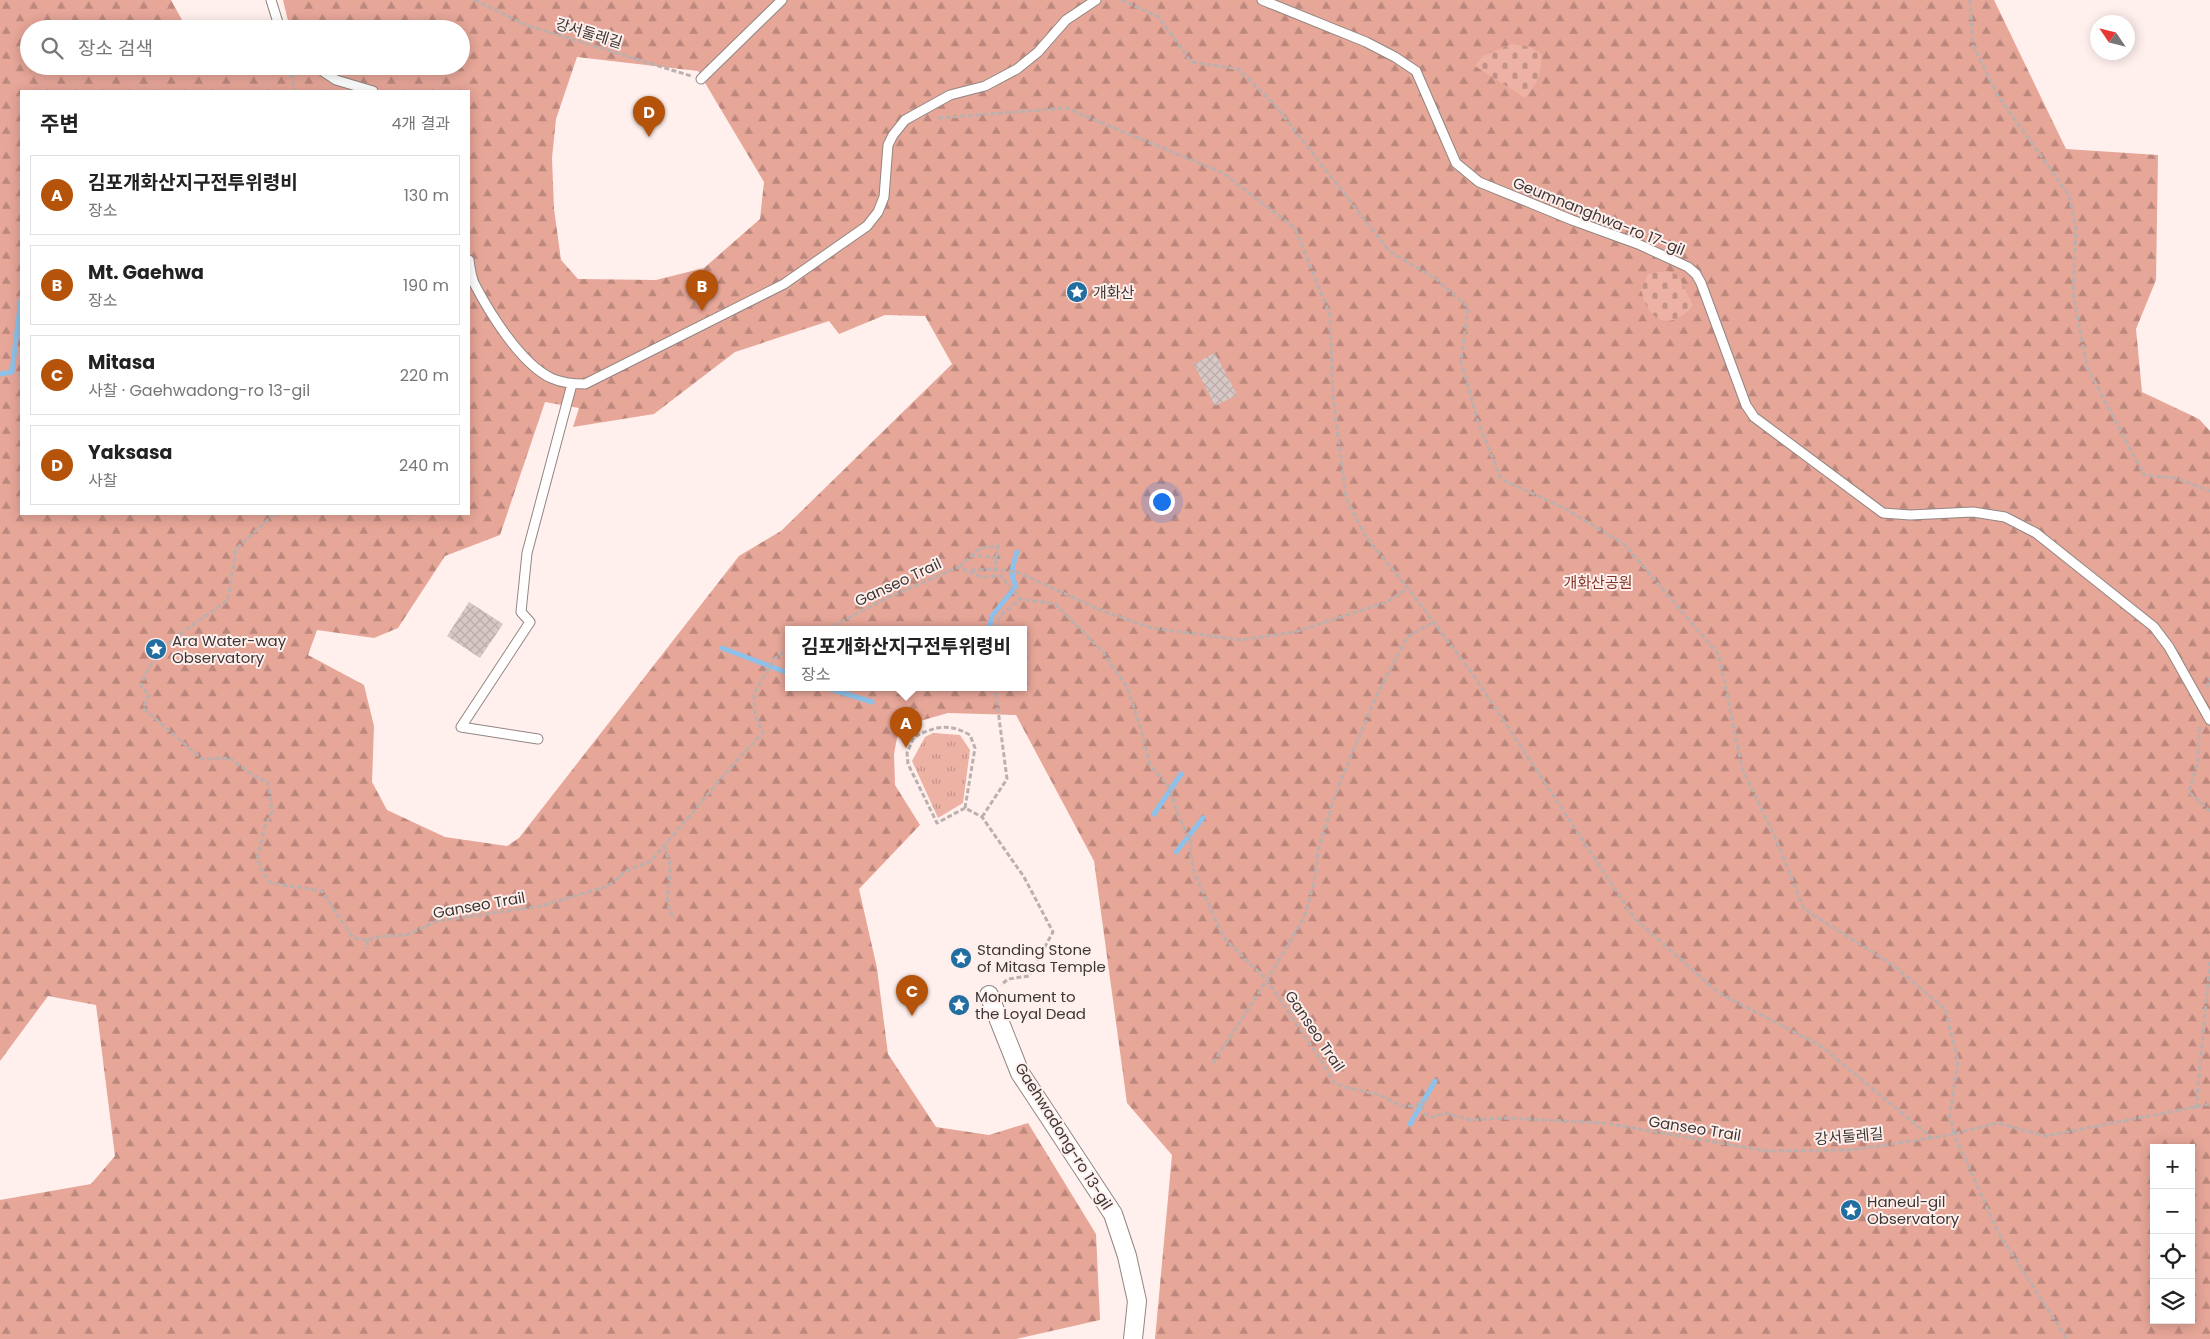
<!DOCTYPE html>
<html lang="ko">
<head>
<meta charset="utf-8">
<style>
	body { margin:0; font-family:Poppins,"Noto Sans KR",sans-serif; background:#f6f6f6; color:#222 }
	.controls { position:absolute; right:15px; bottom:15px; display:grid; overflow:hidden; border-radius:0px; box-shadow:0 2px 12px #0003 }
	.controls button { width:45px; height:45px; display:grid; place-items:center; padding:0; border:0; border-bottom:1px solid #e0e0e0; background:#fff; color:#222; font:25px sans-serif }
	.compass { position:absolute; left:2090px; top:15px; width:45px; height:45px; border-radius:50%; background:#fff; box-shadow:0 2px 12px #0003; rotate:305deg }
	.you { position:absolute; left:1161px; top:501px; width:18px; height:18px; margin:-12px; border:4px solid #fff; border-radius:50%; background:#1a73e8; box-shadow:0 0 0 8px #1a73e833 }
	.badge { display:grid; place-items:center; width:32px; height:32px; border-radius:50%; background:#b45309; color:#fff; font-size:16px; font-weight:700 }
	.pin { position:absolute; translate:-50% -41px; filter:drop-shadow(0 1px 2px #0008) }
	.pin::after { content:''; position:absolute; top:26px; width:18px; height:15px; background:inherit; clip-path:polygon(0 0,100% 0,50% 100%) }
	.popup { position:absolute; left:785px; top:626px; width:242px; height:65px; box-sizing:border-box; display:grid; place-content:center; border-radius:0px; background:#fff; filter:drop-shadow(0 1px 4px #0005); font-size:16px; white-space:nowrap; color:#767676 }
	.popup b { font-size:19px; color:#222 }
	.popup::after { content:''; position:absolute; left:50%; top:100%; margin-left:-10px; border:10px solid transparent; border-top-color:#fff }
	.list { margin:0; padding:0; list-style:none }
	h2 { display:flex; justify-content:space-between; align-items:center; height:65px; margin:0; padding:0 20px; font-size:21px }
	h2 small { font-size:16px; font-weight:400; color:#767676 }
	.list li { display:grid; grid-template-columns:32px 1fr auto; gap:15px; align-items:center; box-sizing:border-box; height:80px; margin:0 10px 10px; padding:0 10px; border:1px solid #e0e0e0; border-radius:0px }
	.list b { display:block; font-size:19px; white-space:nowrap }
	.list p { margin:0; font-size:16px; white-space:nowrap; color:#767676 }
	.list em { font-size:16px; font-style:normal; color:#767676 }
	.icon { flex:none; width:28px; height:28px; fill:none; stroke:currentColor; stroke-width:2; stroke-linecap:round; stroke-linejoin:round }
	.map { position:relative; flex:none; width:2210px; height:1339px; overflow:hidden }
	.search { position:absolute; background:#fff; box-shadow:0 2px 12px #0003; left:20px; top:20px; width:450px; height:55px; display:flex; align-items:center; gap:12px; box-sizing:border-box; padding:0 18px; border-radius:28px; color:#767676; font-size:19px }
	.panel { position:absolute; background:#fff; box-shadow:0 2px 12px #0003; left:20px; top:90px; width:450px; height:425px; border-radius:0px }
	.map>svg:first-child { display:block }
</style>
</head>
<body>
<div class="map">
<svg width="2210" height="1339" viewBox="0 0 2210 1339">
	<defs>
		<pattern id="grass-tufts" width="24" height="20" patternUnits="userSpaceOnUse" patternTransform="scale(1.25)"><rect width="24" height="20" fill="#eeb2a5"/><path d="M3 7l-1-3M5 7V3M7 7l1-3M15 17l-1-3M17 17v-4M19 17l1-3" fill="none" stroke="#c29287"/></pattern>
		<pattern id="forest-firs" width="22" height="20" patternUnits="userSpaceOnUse" patternTransform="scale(1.25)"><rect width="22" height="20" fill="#e6a698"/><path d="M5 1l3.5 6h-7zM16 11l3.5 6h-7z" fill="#bc887d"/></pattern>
		<pattern id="cemetery-stones" width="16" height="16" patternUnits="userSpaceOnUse" patternTransform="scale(1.25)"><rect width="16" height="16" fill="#eeb2a5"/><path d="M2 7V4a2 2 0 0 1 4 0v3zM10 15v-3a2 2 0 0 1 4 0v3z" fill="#c29287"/></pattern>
		<pattern id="building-cross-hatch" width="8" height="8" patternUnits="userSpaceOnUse" patternTransform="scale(1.25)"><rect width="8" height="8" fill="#d7c8c5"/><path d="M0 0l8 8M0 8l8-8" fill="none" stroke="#b9acaa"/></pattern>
	</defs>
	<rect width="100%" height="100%" fill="#fff0ed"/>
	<path fill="url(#grass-tufts)" d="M933,733L960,735L970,750L963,803L938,818L912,761L925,737Z"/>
	<path fill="url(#forest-firs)" fill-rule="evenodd" d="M0,0H171L187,29H29V66H193V75L216,66H461V29H290L283,0H1994L2066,149L2158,155L2156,280L2136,329L2142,392L2199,419L2210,431V1339H1155L1172,1155L1127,1103L1094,861L1016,715L948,713L899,727L894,754L895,785L920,825L859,889L877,968L888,1054L936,1127L989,1135L1028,1123L1096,1234L1100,1320L1016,1339H0V1200L91,1184L115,1156L96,1005L48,996L0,1061ZM577,57L698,71L764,182L760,219L704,268L656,280L578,279L561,260L554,209L552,158L556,119ZM21,91H469V514H21ZM885,315L925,316L952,364L781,531L739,556L519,838L507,846L445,837L387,810L372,782L374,726L364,685L308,655L317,630L374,638L398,628L445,556L500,535L545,402L579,408L573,427L654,414L735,352L829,321L839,334ZM788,629H1024V687H788ZM2154,1148H2191V1320H2154Z"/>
	<path fill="url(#cemetery-stones)" d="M1511,44L1530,47L1541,54C1543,72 1537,84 1525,98L1475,66L1483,56Z
		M1667,271L1678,275L1693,306C1668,333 1648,321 1641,289L1648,274Z"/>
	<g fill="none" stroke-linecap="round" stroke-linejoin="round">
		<path stroke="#8ec1e9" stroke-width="5" d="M0,374L12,372L21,299
			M989,629L992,616L1016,586C1009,574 1013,565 1017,552
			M722,648L788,673
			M824,687L872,702
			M1154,814L1181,774
			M1176,852L1203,818
			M1410,1124L1435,1081"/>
	</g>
	<path fill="url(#building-cross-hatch)" d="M1215,353L1237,395L1215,406L1194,364Z
		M469,602L503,624L480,658L447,636Z"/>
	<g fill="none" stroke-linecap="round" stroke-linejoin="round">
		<g stroke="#928582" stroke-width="11">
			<path id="service" d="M271,0L280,29
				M1262,0L1366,42L1395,57L1416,71L1456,163L1479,182L1572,220L1638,244L1688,267L1696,274L1701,283L1746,405L1754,417L1883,513L1910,515L1973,512L2005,517L2036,533L2154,627L2169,647L2210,720
				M315,66L336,80L373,91
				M701,79L782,0
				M469,260C470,267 471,276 474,283C489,312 520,363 551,378C562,383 573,384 585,384L784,284L867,226L878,212L884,197L888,145L893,135L905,120L950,95L985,86L1017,69L1038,52L1066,20L1096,0
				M538,739L461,727L530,622L521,612L527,553L572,384"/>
		</g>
		<g stroke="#928582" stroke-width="20">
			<path id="minor" d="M989,995L1020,1073L1113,1214L1127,1256L1137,1301L1133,1339"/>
		</g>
		<path stroke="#bcb0ae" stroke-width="3" stroke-dasharray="5 2.5" stroke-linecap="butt" d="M474,0L526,25L691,76
			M1121,0L1159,17L1191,62L1238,69L1275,105L1389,251L1436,279L1468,307L1461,361L1478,422L1501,479L1564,508L1624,544L1719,655L1742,768L1775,837L1804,909L1893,965L1945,1009L1958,1061L1950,1115L1954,1134L1997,1123L2046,1136L2210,1104
			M1970,0L1973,45L1998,96L2069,195L2076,229L2073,294L2087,367L2144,475L2176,478L2210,491
			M290,66L294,91
			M938,118L1066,108L1223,173L1295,228L1330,315L1333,397L1346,498L1366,537L1408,588L1472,673L1635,919L1719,993L1821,1046L1932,1138L1954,1134L1998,1232L2067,1339
			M18,375L21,374
			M274,514L236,549L228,600C195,625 153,645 141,686L149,695L143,708L202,759L230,758L254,776L268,782L272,812L265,826L257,859L264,875L271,883L322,891L353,938L367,940L382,936L407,935L437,921L541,906L608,886L626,871L651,861L737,760L763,733L755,715L754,694L774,659L788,649
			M970,555L1001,558
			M959,567L980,548L998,546L994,576
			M971,570L994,569L1017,572L1103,611L1152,628L1241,640L1295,632L1387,602L1408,588
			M827,629L883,600L958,567L981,577L1001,576L1020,599L1055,604L1103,652L1127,687L1141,729L1150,765L1169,787L1179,817L1191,842L1190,855L1195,875L1224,938L1267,980L1325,1066L1333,1082L1344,1087L1380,1095L1401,1106H1417L1418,1103H1425L1422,1108L1425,1114L1433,1117L1445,1113L1470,1120L1504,1118L1604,1123L1767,1151L1852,1150L1931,1138
			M997,629L999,617L1020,599
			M2207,687L2210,678
			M2199,727L2198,761L2189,792L2210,811
			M965,808L975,748L970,735C949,723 936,726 914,737L907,753L908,764L937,823L965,808L982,817L1024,877L1053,932L1029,976L1008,979L1001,985
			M982,817L1007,779L995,687
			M664,846C666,853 670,861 670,869C670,887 662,903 675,919
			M367,940V949
			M1213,1063L1267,980L1304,918L1314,883L1318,851L1337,789L1375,699L1407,637L1434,622
			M2196,1108L2210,962"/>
		<use href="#service" stroke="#fff" stroke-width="9"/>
		<use href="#minor" stroke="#fff" stroke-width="18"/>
	</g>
	<defs>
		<g id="sight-disc" transform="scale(1.125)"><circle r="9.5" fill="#226ea1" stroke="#fff0ed"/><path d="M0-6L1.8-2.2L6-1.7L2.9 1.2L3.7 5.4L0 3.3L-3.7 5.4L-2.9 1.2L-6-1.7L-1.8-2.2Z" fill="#fff"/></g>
	</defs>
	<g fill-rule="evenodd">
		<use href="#sight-disc" x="1077" y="292"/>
		<use href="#sight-disc" x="156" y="649"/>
		<use href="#sight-disc" x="961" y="958"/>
		<use href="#sight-disc" x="959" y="1005"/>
		<use href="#sight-disc" x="1851" y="1210"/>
	</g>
	<g text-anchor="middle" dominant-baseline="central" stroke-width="4" stroke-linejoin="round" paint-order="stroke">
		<g font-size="15" fill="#3c3735" stroke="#fff0ed">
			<text transform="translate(589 33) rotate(17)">강서둘레길</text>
			<text transform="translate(1599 216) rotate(22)">Geumnanghwa-ro 17-gil</text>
			<text transform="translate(898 582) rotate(-25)">Ganseo Trail</text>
			<text transform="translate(479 905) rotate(-10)">Ganseo Trail</text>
			<text transform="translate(1315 1031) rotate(56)">Ganseo Trail</text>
			<text transform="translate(1695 1128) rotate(9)">Ganseo Trail</text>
			<text transform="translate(1064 1136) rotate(58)">Gaehwadong-ro 13-gil</text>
			<text transform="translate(1849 1136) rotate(-5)">강서둘레길</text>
		</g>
		<g font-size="15" fill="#3c3735" stroke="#fff0ed" text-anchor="start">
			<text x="1093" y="292">개화산</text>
			<text x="172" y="640">Ara Water-way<tspan x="172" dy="17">Observatory</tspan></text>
			<text x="977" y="949">Standing Stone<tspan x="977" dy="17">of Mitasa Temple</tspan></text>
			<text x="975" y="996">Monument to<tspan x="975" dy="17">the Loyal Dead</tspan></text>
			<text x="1867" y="1201">Haneul-gil<tspan x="1867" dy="17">Observatory</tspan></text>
		</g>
		<g font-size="15" fill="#803426" stroke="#fff0ed">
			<text x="1598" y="582">개화산공원</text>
		</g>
	</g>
</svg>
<div class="controls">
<button>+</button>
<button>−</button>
<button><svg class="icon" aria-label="locate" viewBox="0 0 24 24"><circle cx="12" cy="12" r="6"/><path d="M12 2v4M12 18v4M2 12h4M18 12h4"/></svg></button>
<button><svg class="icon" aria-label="layers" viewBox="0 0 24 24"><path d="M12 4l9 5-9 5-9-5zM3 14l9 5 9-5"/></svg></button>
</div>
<svg class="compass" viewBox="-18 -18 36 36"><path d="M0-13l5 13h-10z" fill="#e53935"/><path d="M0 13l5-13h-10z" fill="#767676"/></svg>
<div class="you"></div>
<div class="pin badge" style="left:906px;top:748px">A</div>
<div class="popup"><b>김포개화산지구전투위령비</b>장소</div>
<div class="pin badge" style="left:702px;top:311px">B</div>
<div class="pin badge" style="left:912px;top:1016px">C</div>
<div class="pin badge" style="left:649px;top:137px">D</div>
<div class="search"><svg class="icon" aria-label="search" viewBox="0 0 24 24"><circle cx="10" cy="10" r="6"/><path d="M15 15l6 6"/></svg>장소 검색</div>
<section class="panel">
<h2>주변<small>4개 결과</small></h2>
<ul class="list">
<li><span class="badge">A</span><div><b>김포개화산지구전투위령비</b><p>장소</p></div><em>130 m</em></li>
<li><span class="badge">B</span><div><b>Mt. Gaehwa</b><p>장소</p></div><em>190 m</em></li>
<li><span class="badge">C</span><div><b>Mitasa</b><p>사찰 · Gaehwadong-ro 13-gil</p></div><em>220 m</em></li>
<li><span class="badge">D</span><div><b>Yaksasa</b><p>사찰</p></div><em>240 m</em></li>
</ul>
</section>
</div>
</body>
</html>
